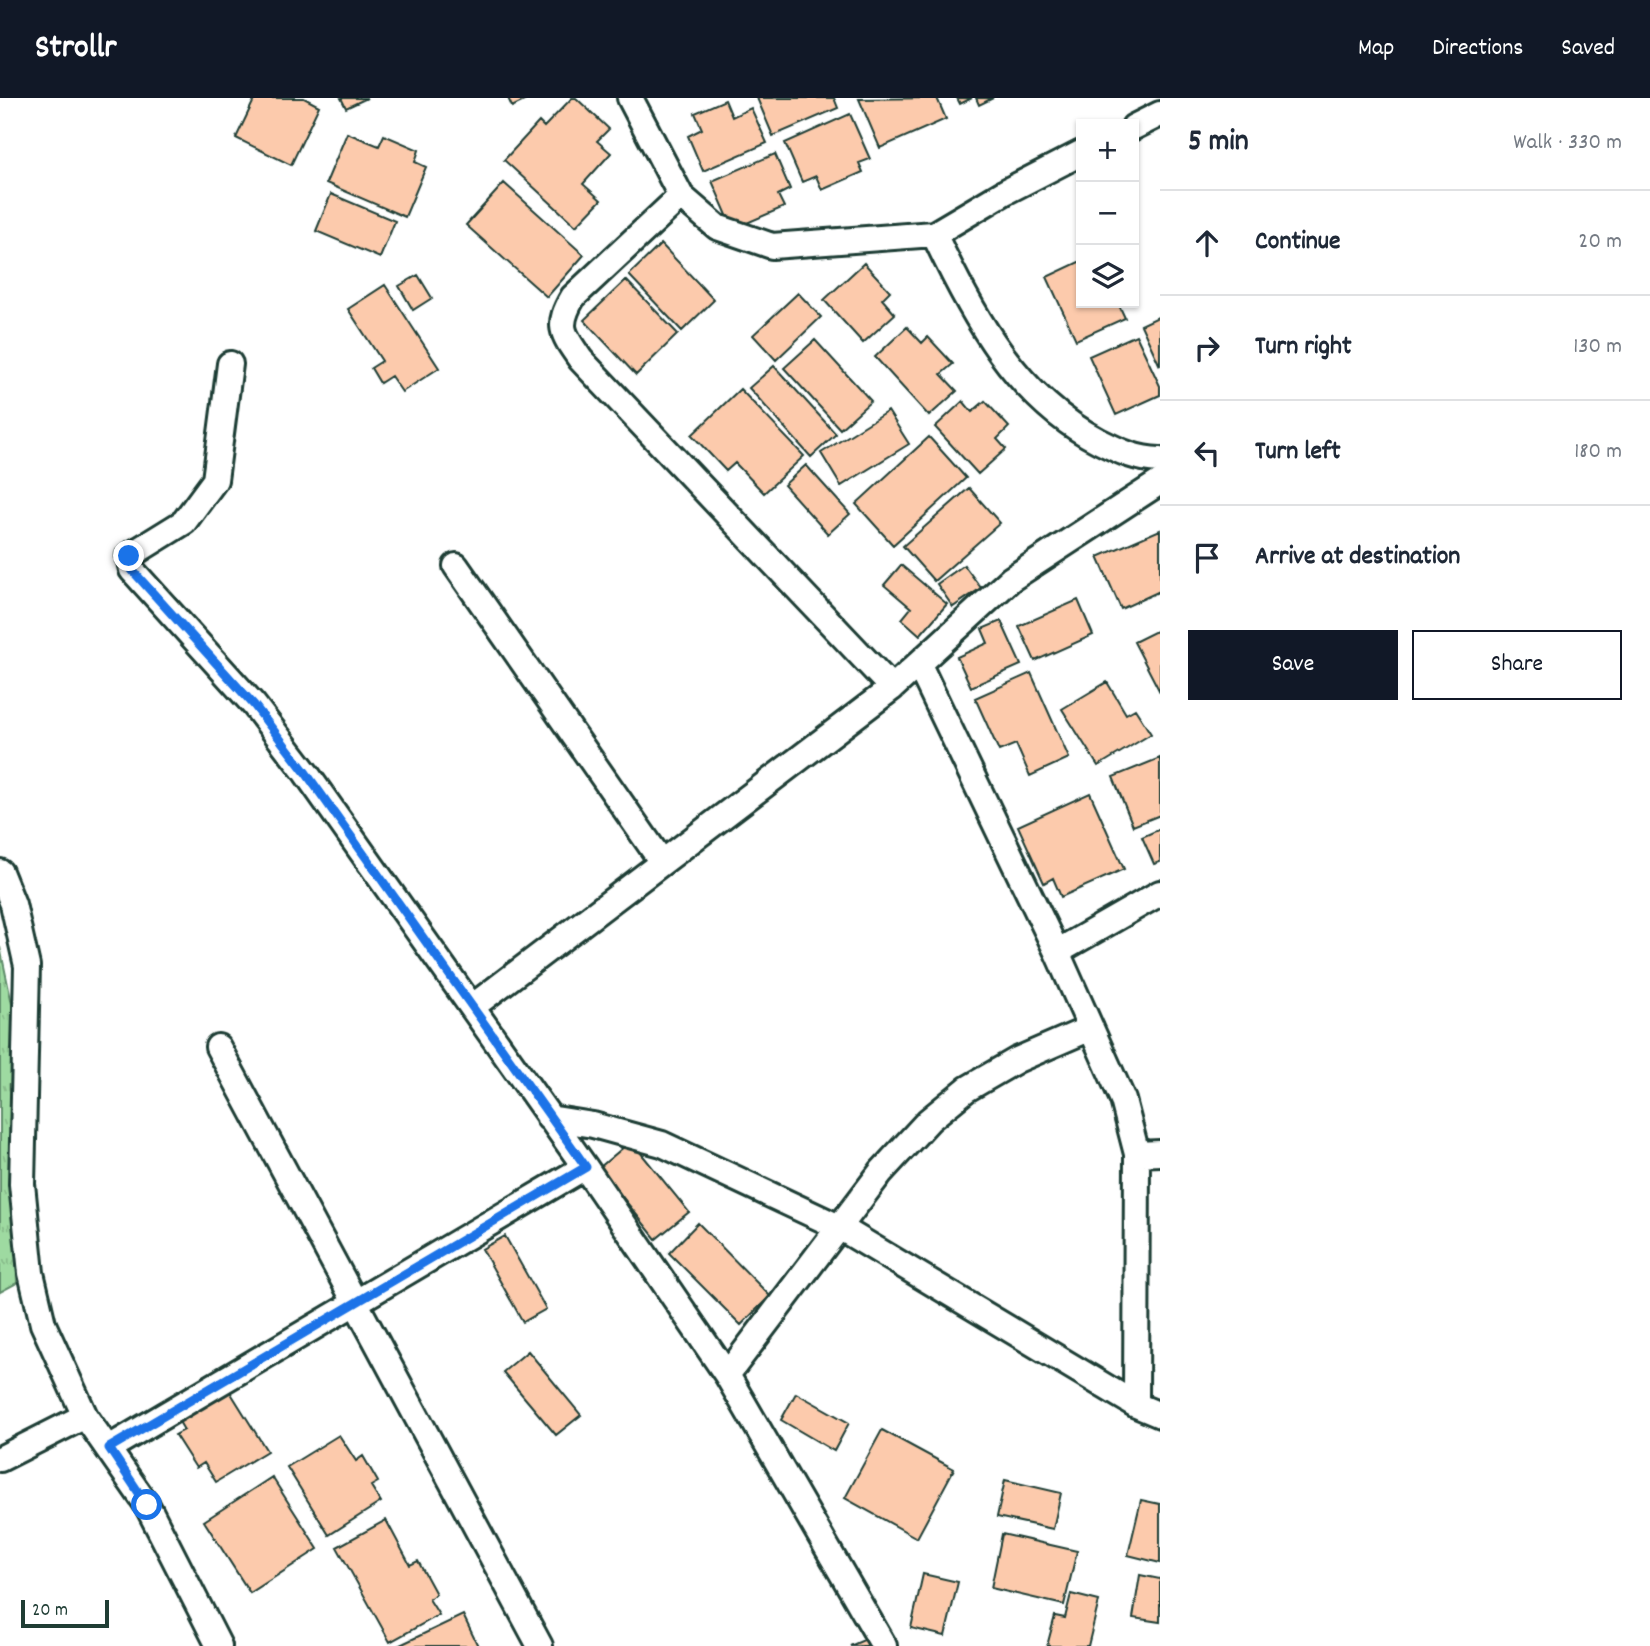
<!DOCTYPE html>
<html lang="en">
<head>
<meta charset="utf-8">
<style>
	body { margin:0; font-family:Dekko,sans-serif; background:#f6f6f7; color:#1f2937 }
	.controls { position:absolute; right:21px; top:21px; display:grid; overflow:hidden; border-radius:0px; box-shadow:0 2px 5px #0004 }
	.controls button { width:63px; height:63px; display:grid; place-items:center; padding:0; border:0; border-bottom:2px solid #e0e1e3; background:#fff; color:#1f2937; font:35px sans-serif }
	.scale { position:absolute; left:21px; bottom:18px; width:88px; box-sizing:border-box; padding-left:7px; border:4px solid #1f3d34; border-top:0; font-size:19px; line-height:24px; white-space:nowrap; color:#1f3d34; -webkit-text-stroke:5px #fff; paint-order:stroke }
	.stop { position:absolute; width:21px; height:21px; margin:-16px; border:5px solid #1a73e8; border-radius:50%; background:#fff }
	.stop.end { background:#1a73e8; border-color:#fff; box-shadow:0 2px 7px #0008 }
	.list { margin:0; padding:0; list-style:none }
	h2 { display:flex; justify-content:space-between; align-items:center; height:91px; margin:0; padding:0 28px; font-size:30px }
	h2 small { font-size:23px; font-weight:400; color:#747a83 }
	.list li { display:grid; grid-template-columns:46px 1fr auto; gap:21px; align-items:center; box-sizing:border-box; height:105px; padding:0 28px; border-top:2px solid #e0e1e3 }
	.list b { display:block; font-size:26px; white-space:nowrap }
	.list em { font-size:23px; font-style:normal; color:#747a83 }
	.actions { display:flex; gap:14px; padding:21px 28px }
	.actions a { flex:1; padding:16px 0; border:2px solid #111827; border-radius:0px; text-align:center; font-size:24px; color:#111827 }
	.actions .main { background:#111827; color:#fff }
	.icon { flex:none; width:38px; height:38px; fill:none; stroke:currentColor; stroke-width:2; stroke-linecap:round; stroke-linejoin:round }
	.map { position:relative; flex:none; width:1160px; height:1548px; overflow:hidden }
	header { display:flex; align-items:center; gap:42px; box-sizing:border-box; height:98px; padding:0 35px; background:#111827; color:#fff }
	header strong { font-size:33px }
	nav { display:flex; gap:38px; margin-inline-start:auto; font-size:24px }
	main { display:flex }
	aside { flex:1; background:#fff }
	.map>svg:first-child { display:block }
</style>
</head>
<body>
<header>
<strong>Strollr</strong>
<nav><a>Map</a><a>Directions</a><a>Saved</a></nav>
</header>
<main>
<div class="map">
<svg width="1160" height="1548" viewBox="0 0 1160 1548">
	<defs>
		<pattern id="grass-tufts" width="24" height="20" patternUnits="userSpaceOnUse" patternTransform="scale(1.75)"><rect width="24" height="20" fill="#9edaa1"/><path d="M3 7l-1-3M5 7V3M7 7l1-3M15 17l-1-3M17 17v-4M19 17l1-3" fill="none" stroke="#88bc8b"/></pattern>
	</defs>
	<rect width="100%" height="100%" fill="#fff"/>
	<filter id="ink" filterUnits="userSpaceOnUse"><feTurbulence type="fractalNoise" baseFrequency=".0143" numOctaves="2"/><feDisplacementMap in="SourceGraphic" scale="14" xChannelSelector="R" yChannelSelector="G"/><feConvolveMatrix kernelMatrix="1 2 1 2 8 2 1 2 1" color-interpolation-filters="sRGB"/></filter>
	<g filter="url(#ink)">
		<path fill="url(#grass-tufts)" stroke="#5e8c6a" stroke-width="2" d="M0,849L16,925L13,1046L17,1185L0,1194Z"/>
		<path fill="#fccaac" stroke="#1f3d34" stroke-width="2" d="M255,0H304L319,8L291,67L236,40Z
			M341,0H367L346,10Z
			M508,0H530L512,9Z
			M572,0H576L609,31L597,43L611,55L583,86L601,102L576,128L504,62L539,24L544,29Z
			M757,0H834L838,10L773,38Z
			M937,0L946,21L880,50L859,1Z
			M957,0H972L960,6Z
			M976,0H993L979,7Z
			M725,2L732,19L751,10L767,45L703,73L688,38L702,31L695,15Z
			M850,16L870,61L859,65L863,74L822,92L816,78L802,84L785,45Z
			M347,35L379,48L384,37L419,52L415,64L426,69L405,119L326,85Z
			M775,56L790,91L778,97L784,109L733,131L712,83Z
			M504,85L584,157L547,199L466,127Z
			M331,96L395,123L380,160L316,133Z
			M661,146L714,202L682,233L629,177Z
			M1081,163V205H1118L1125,220L1076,242L1047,179Z
			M864,165L890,193L882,201L895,216L863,245L824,202Z
			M418,177L432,200L413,212L399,188Z
			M626,182L678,236L636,277L584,222Z
			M385,187L439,270L402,294L391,278L380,285L371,270L382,263L348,211Z
			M798,195L821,219L776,262L753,237Z
			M1160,218V268L1141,227Z
			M907,229L922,245L928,239L953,266L941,276L957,293L929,318L875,259Z
			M1136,237L1160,288V297L1116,317L1089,258Z
			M815,242L871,303L840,331L784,270Z
			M774,268L836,336L811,359L749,290Z
			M740,291L804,358L764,395L735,365L726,373L692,337Z
			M963,303L972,314L985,303L1009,329L997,341L1006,351L978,376L935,329Z
			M888,313L909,346L841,388L821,355Z
			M929,339L966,380L893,447L856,406Z
			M806,367L850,416L828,436L784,387Z
			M969,390L1000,425L934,483L903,448Z
			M1160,432V493L1121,511L1098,459Z
			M901,467L947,506L920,537L902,521L911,510L884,487Z
			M964,467L981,490L953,509L937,486Z
			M1078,502L1093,537L1035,563L1019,528Z
			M1001,523L1021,567L971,589L957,559L988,545L982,531Z
			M1160,531V594L1134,544Z
			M1031,575L1069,660L1030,678L1016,646L999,653L975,600Z
			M1107,584L1126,616L1135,611L1151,636L1098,668L1062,611Z
			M1160,660V717L1133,728L1113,679Z
			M1090,695L1124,771L1061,799L1053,780L1044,785L1018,728Z
			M1160,731V764L1154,766L1142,739Z
			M631,1043L689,1114L656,1141L599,1070Z
			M698,1125L770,1198L741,1227L669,1155Z
			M505,1138L546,1211L523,1224L482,1151Z
			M528,1253L581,1317L556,1337L503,1274Z
			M224,1284L267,1353L216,1384L204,1365L196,1370L175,1337L184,1332L174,1315Z
			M796,1295L849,1325L834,1353L781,1322Z
			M882,1332L954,1371L917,1440L845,1400Z
			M339,1337L356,1363L363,1358L378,1384L371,1388L381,1404L329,1437L287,1369Z
			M272,1379L318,1451L250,1495L204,1423Z
			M1005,1382L1061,1395L1053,1431L997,1419Z
			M1141,1402L1160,1406V1465L1128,1457Z
			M386,1422L410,1467L418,1463L436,1496L429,1501L439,1517L390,1544L337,1449Z
			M1002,1436L1077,1453L1064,1507L991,1490Z
			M923,1476L958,1484L945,1538L911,1530Z
			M1140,1477L1160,1481V1524L1133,1520Z
			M1071,1496L1099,1503L1088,1548H1047L1055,1518L1065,1520Z
			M463,1517L478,1548H398Z
			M866,1541L869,1548H850Z"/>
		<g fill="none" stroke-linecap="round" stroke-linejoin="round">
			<g stroke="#1f3d34" stroke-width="30">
				<path id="minor" d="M630,0L681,98L717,129L772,148L934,136L1005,94L1081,55
					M1134,29L1160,16
					M681,98L573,199C556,228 562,235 581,262L892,590
					M934,136C972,217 1017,301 1099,343C1121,354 1136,361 1160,362
					M230,266L215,382L184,424L129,458L132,472L254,607L306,675L585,1069L727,1277L884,1548
					M456,468L662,764
					M919,567L1057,854L1123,1002L1137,1056L1136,1307
					M0,774L13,806L27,868L22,1086L31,1175L43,1226L85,1318L147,1407L219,1548
					M1057,854L1160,795
					M472,909L892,590L1011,481L1160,384
					M218,949L540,1548
					M549,1020L593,1027L662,1046L839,1129L1136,1307L1160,1317
					M1137,1056L1160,1055
					M727,1277L881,1074L929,1022L967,991L1017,962L1091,930
					M109,1350L585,1069
					M0,1361L85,1318"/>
			</g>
			<use href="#minor" stroke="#fff" stroke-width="24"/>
		</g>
	</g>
	<g fill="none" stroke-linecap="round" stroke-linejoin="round" filter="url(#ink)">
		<path stroke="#1a73e8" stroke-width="9" d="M129,458L132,472L254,607L306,675L586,1069L109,1350L147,1407"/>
	</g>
</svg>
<div class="controls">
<button>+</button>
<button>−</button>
<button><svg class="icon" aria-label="layers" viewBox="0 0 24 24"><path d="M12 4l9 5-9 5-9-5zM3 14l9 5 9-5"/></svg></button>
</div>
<div class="scale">20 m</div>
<div class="stop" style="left:147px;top:1407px"></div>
<div class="stop end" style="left:129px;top:458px"></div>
</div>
<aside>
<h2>5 min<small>Walk · 330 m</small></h2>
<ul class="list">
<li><svg class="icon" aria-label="ahead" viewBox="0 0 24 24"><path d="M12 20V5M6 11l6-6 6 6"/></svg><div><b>Continue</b></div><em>20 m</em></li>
<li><svg class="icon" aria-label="right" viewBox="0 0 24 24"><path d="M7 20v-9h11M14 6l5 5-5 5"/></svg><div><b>Turn right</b></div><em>130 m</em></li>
<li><svg class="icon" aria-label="left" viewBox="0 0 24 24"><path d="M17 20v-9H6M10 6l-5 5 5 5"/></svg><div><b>Turn left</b></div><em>180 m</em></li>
<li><svg class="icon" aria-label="arrive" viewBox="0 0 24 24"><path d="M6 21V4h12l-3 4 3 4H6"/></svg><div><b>Arrive at destination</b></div></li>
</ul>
<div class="actions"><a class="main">Save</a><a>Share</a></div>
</aside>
</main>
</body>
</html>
